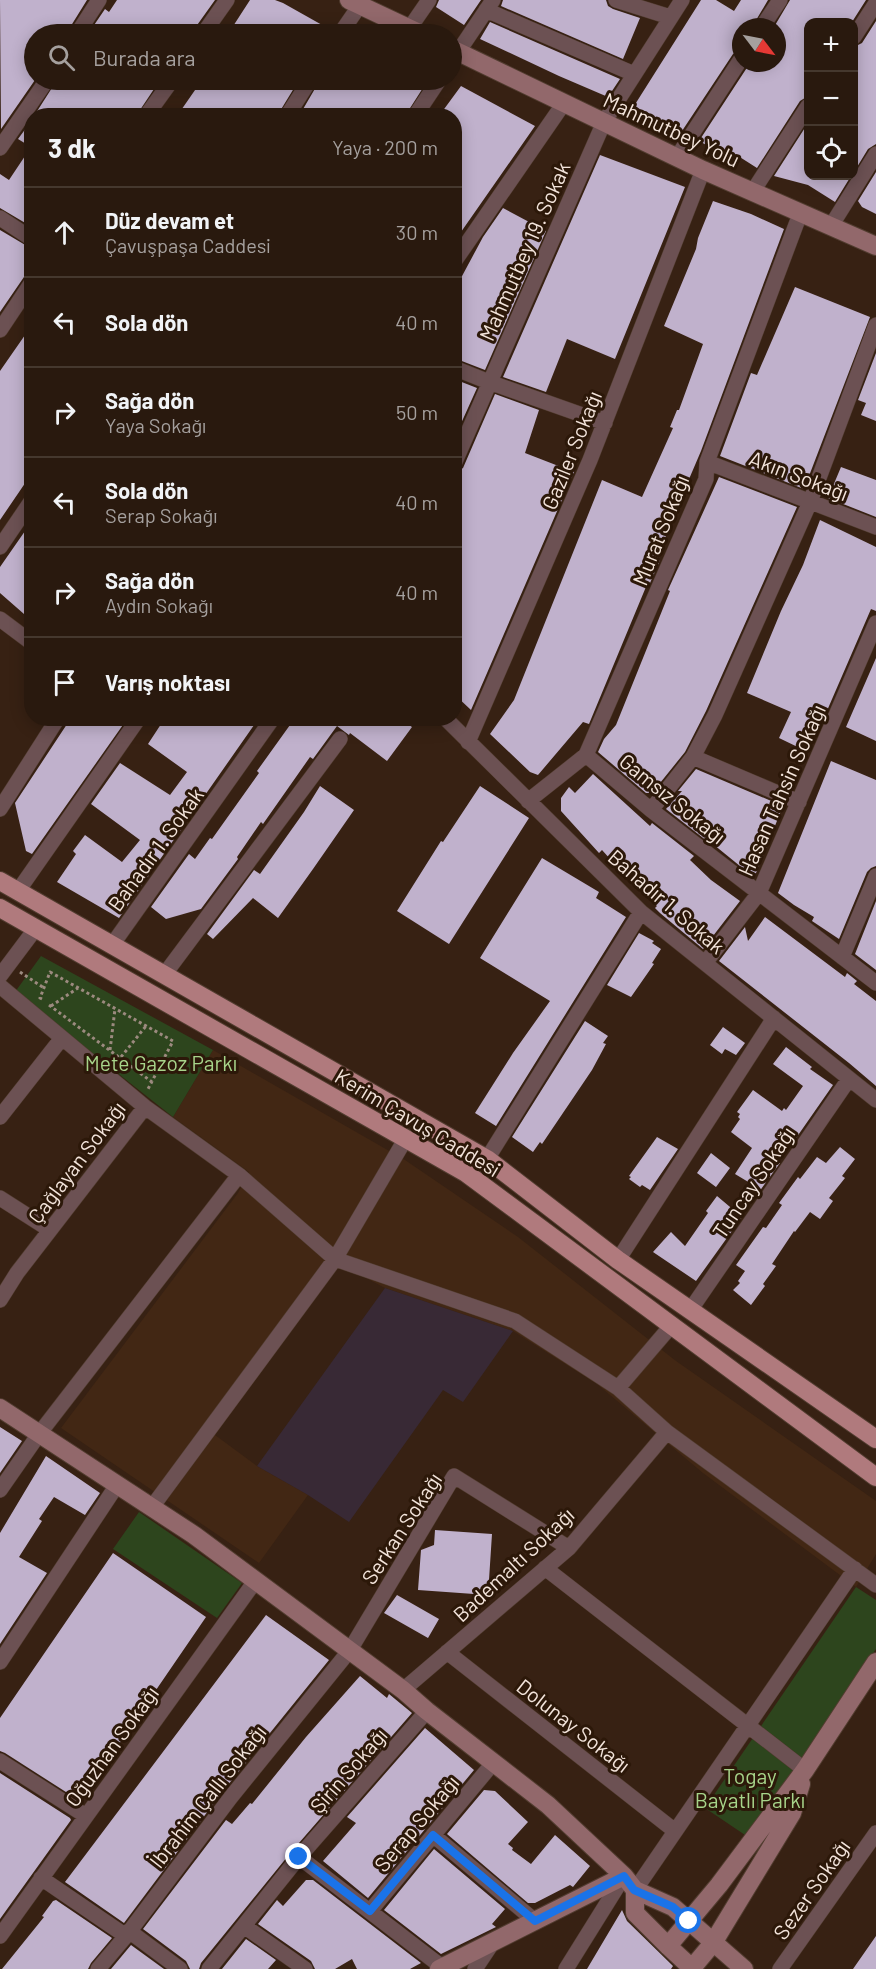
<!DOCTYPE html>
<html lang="tr">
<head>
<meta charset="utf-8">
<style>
	body { margin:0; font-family:Barlow,sans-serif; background:#312217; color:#f1f3f6 }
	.controls { position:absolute; right:18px; top:18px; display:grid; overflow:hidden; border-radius:12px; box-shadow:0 3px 15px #0003 }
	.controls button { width:54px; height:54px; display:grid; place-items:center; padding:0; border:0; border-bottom:2px solid #45382e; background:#29190e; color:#f1f3f6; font:30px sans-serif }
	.compass { position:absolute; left:732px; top:18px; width:54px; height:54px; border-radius:50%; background:#29190e; box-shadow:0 3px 15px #0003; rotate:122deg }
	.stop { position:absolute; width:18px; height:18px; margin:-14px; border:4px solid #1a73e8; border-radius:50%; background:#fff }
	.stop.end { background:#1a73e8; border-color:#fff; box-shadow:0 2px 6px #0008 }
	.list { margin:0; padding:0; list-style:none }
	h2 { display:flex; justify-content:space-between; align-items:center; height:78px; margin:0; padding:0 24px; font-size:26px }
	h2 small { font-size:20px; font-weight:400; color:#a5a09e }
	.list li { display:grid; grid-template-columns:39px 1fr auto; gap:18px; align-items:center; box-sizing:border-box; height:90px; padding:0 24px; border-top:2px solid #45382e }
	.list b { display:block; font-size:22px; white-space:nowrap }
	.list p { margin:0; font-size:20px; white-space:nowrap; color:#a5a09e }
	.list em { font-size:20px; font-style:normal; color:#a5a09e }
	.icon { flex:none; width:33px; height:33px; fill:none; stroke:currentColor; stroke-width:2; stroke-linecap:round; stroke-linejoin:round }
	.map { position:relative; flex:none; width:876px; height:1969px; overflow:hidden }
	.search { position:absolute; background:#29190e; box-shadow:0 3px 15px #0003; left:24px; top:24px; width:438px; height:66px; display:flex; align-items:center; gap:15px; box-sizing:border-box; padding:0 21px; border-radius:33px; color:#a5a09e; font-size:22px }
	.panel { position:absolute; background:#29190e; box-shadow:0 3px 15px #0003; left:24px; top:108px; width:438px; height:618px; border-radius:24px }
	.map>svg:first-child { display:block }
</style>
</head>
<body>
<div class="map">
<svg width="876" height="1969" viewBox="0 0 876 1969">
	<rect width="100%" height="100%" fill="#372113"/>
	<path fill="#422714" d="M213,1050L405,1160L518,1237L676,1361L876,1501V1554L856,1587L703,1473L597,1384L513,1331L385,1288L340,1264L215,1435L257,1466L308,1495L259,1563L61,1428L238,1193L249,1172L173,1117Z"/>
	<path fill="#382935" d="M385,1288L513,1331L463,1402L443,1390L349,1522L308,1495L257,1466Z"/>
	<path fill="#2d451d" d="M41,956L213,1050L173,1117L15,992Z
		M139,1512L242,1583L217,1618L113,1549Z
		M856,1587L876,1600V1649L748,1837L705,1808Z"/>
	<path fill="#c0b1cc" d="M0,0H87L69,29L67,34H34L35,80L1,129Z
		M117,0H215L195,28L193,34H88L105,9L109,12Z
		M250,0H275L283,3L331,30L330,34H228Z
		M439,0H481L464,25L436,7Z
		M503,0H606L608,6L613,9L640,18L623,59L501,6Z
		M701,0H716L734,11L741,0H768L752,27H741V49L733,54L682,131L634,106Z
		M790,0H866L852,22H808V96L800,101L757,168L735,154L732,159L699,141L750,63H777V27H774Z
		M876,21V144L868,149L854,172V47L862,43Z
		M490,22L620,79L608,97L559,76L480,39Z
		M57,80H160L136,116H34Z
		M202,80H299L277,116H177Z
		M320,80H428L405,116H299Z
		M461,86L535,126L454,242V116H439Z
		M32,120V227L0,208V174L9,180L31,147L18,139Z
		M808,123V176H851L835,202L808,185L774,176Z
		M600,155L685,187L615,359L567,339L546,392L503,377Z
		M876,172V214L862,207L858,201Z
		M713,201L751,214L784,229L701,451L675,512L657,559L660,560L650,583L648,582L589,724L583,722L538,775L530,772L490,734L514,700L602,480L642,497L673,428L670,427L677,410H679L703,344L664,326L696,249L698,238Z
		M503,208L546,231L485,370L454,358V291L483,237Z
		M0,230L32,249V272L24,277L0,312Z
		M795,287L870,317L804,489L720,456L751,373L757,375Z
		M32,325V393L25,404L32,409V473L0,520V371Z
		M876,353V421L861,415L866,403L858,400Z
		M454,379L477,388L454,439Z
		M495,394L539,410L525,453L574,472L471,710L454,694V649L462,631L454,628V474L463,468Z
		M841,467L876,480V517L828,498Z
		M719,477L797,507L706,711L685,752L652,793H646L598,752L604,739L616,725L670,591L668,590Z
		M820,520L876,547V611L871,609L826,713L806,751L779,738L791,712L747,693L781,611L803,565Z
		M32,521V621L0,593V567Z
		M876,658V741L846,727Z
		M71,718H120L125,722L32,854L26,851L15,803Z
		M165,718H259L119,918L57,882L76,854L73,851L85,835L122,862L140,840L91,804L120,763L170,795L187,772L148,744Z
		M295,718H400L412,727L387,761L350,733L349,735L337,726L313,759L310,757L263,824L261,822L237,857L238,859L201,909L166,919L151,907L189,854L195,859L210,838L212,839L259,773L257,771Z
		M831,761L876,780V866L871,868L867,872L839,939L812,921L814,917L794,905L778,893Z
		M696,769L783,806L756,873L751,875L708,840L707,841L666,809L682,791H678Z
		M593,774L650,826L652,823L694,856L690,860L711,880L740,901L703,949L660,913L655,908L657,906L629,880L602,850L599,853L561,811V798L569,787L575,793Z
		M320,786L354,810L313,869L278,918L253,898L213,939L207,934L254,870L260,874L304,812Z
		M480,786L529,818L449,944L397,911L441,841L443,842Z
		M542,858L599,892L596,898L626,917L496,1126L475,1113L513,1053L550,1001L480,958Z
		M876,901V970L855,954Z
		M765,917L845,977L847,973L857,981L854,984L876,1001V1086L849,1063L719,961L745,927L748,941Z
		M639,933L654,941L652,943L661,949L652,963L654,964L631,997L607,985Z
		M585,1021L608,1036L603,1043L606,1044L592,1070L542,1144L540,1142L533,1152L512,1137Z
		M723,1027L745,1043L736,1055L725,1049L722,1054L710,1045Z
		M786,1047L812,1067L810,1069L833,1085L794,1141L789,1137L776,1161L780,1163L759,1192L748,1186L750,1183L735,1174L752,1148L731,1132L740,1119L738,1117L740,1114L737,1112L753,1090L782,1111L784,1108L786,1110L803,1086L773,1064Z
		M657,1137L678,1149L650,1190L642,1185L640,1187L629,1179L631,1177L629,1176Z
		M840,1147L855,1159L842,1176L845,1178L829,1198L833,1201L820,1219L810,1212L795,1232L794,1231L772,1264L776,1266L763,1284L765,1286L751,1305L733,1290L740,1283L738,1281L745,1271L736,1265L763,1227L766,1228L782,1205L779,1203L798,1177L800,1179L817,1157L826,1163Z
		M711,1153L730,1168L716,1187L697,1173Z
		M717,1196L742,1217L696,1281L653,1252L671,1232L685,1246L708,1213L706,1211Z
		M0,1427L22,1441L0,1473Z
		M46,1456L100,1493L85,1515L54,1497L39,1519L42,1521L19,1557L47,1573L0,1644V1533Z
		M435,1530L492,1534L488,1595L418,1590L421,1550L434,1545Z
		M113,1553L206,1617L80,1801L5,1753L0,1751V1718Z
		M397,1595L439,1619L428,1638L384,1613Z
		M266,1615L329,1660L223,1791L124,1923L65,1882Z
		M360,1676L387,1698L389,1694L412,1713L292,1851L201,1963L199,1969H190L186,1961L143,1929L226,1820L232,1824L250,1803L252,1804L306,1737Z
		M425,1728L474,1770L368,1898L323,1861L356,1823L347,1817Z
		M0,1773L70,1818L71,1820L0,1919Z
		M484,1790L495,1791L528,1822L508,1844L513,1848L512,1850L531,1864L555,1835L590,1866L573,1887L570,1885L535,1903H528L447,1834Z
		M434,1849L505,1909L492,1924L496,1927L441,1954L384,1910Z
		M306,1880H313L421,1963L410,1969H357L352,1959L335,1969H315L311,1961L258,1924L277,1900L283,1906Z
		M56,1900L112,1938L91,1963L88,1969H2L44,1917L42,1916L53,1901Z
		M622,1910L627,1921L673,1966L671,1969H587Z
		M876,1936V1969H853Z
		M246,1939L276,1960L268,1969H222Z
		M131,1945L164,1969H111Z"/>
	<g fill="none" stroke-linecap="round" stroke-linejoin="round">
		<g stroke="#513c2f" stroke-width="16">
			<path id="street" d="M616,0L670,17
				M486,10L634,74
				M762,27L780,0
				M409,29L429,0
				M77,34L99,0
				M203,34L227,0
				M340,34L360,5
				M854,37L876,3
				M452,61L493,0
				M146,116L172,80
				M287,116L310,80
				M415,116L439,80
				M0,148L47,80
				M677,157L741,59
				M753,191L808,106
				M0,218L32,239
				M831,226L876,154
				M454,262L564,103
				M0,330L32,282
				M454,368L489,382L605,423
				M707,462L876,527
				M454,464L604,122L682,0
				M0,547L32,500
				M0,619L32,643
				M445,718L641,912L876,1100
				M468,742L590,460L703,170
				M586,755L651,810L876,983
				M693,757L799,802
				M528,801L586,755L706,479L707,462L800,214
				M0,809L58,718
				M651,810L693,757L715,715L810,502L876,325
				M18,891L139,718
				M112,945L273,718
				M842,957L876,876
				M705,963L759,893L876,623
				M164,975L340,739
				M0,976L36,928
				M0,986L145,1107L239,1175L335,1259L152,1507
				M0,1117L62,1038
				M406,1138L335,1259L515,1321L618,1388L667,1432L876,1585
				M487,1159L641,912
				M0,1198L50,1230
				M618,1260L774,1018
				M0,1300L17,1273L145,1107
				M691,1309L849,1079
				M618,1388L671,1326
				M0,1490L39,1434L239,1175
				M545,1568L805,1770
				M447,1652L675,1831
				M0,1662L117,1485
				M403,1690L569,1548L667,1432
				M0,1761L86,1816
				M433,1835L535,1921
				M299,1857L442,1967
				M41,1878L126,1936
				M635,1890L855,1569
				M370,1911L494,1762
				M244,1926L305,1969
				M129,1931L180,1969
				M0,1936L256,1580
				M98,1969L126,1936L231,1797L350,1650L454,1476L569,1548
				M209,1969L299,1857L427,1711
				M475,1969L493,1942
				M566,1969L624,1876
				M780,1969L876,1833"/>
		</g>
		<g stroke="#513c2f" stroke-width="20">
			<path id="secondary" d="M349,0L421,34
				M452,49L703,170L876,246
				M0,1408L194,1535L403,1690L427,1711L548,1805L624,1876L635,1890L673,1907L744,1969
				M635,1890V1913L668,1946L693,1969
				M668,1946L719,1885L805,1770L876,1662
				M692,1968L713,1943L792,1813L801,1784
				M439,1969L624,1876"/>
		</g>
		<g stroke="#513c2f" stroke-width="20">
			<path id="primary" d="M0,881L487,1159L618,1260L876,1439
				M0,908L466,1173L876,1477"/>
		</g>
		<path stroke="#9c8a7f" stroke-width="3" stroke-dasharray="3 3" stroke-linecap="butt" d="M20,972L44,988
			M42,999L40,998L50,972L173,1041L148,1089
			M49,1005L152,1082
			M51,1006L78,988
			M110,1050L115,1009
			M121,1057L146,1026"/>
		<use href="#street" stroke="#6c5153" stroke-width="15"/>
		<use href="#secondary" stroke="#92686b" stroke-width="18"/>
		<use href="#primary" stroke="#b07a7d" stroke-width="18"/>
	</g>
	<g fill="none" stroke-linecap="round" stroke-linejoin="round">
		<path stroke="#1a73e8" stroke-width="8" d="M299,1857L370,1911L433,1835L535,1921L624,1876L634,1890L673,1907L689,1921"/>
	</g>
	<g text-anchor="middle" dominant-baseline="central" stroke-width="6" stroke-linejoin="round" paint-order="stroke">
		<g font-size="21" fill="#f3e4db" stroke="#2c1809">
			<text transform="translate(672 129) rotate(25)">Mahmutbey Yolu</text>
			<text transform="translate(524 251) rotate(-66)">Mahmutbey 19. Sokak</text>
			<text transform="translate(571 450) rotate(-68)">Gaziler Sokağı</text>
			<text transform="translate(799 475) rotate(21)">Akın Sokağı</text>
			<text transform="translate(660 530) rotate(-68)">Murat Sokağı</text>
			<text transform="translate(781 790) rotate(-66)">Hasan Tahsin Sokağı</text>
			<text transform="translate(673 798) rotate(39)">Gamsız Sokağı</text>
			<text transform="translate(155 849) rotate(-54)">Bahadır 1. Sokak</text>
			<text transform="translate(667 901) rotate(41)">Bahadır 1. Sokak</text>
			<text transform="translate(418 1122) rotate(31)">Kerim Çavuş Caddesi</text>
			<text transform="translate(76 1162) rotate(-53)">Çağlayan Sokağı</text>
			<text transform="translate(753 1182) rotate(-56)">Tuncay Sokağı</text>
			<text transform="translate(401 1528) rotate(-57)">Serkan Sokağı</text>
			<text transform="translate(513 1564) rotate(-43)">Bademaltı Sokağı</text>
			<text transform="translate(574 1725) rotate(38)">Dolunay Sokağı</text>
			<text transform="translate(111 1746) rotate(-54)">Oğuzhan Sokağı</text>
			<text transform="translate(348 1770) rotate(-49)">Şirin Sokağı</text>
			<text transform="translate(207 1796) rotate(-52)">İbrahim Çallı Sokağı</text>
			<text transform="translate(416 1823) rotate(-50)">Serap Sokağı</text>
			<text transform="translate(811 1889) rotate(-55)">Sezer Sokağı</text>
		</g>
		<g font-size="21" fill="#a7d48a" stroke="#2c1809">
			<text x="161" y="1062">Mete Gazoz Parkı</text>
			<text x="750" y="1775">Togay<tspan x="750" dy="24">Bayatlı Parkı</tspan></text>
		</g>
	</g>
</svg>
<div class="controls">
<button>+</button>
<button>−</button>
<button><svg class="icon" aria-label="locate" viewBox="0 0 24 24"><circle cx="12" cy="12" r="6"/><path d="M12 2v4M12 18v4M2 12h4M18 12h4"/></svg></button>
</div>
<svg class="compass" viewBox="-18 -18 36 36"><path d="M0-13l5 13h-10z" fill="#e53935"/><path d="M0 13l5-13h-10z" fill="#a5a09e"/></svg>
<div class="stop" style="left:689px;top:1921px"></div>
<div class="stop end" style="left:299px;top:1857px"></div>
<div class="search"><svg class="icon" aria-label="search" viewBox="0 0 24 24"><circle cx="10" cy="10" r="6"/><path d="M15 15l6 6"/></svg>Burada ara</div>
<section class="panel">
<h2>3 dk<small>Yaya · 200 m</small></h2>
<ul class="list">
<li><svg class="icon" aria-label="ahead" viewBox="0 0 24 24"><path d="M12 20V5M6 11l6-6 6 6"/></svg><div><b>Düz devam et</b><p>Çavuşpaşa Caddesi</p></div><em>30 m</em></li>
<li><svg class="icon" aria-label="left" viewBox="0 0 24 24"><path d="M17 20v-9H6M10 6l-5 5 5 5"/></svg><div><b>Sola dön</b></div><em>40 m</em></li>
<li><svg class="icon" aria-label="right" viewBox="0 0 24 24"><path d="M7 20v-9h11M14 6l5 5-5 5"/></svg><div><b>Sağa dön</b><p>Yaya Sokağı</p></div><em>50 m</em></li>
<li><svg class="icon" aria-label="left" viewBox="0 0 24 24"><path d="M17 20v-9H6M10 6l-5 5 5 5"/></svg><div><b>Sola dön</b><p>Serap Sokağı</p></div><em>40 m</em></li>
<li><svg class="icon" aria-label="right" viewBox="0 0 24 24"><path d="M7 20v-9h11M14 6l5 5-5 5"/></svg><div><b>Sağa dön</b><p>Aydın Sokağı</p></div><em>40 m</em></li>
<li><svg class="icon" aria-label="arrive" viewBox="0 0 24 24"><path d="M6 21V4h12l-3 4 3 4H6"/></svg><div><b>Varış noktası</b></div></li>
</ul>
</section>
</div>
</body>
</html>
